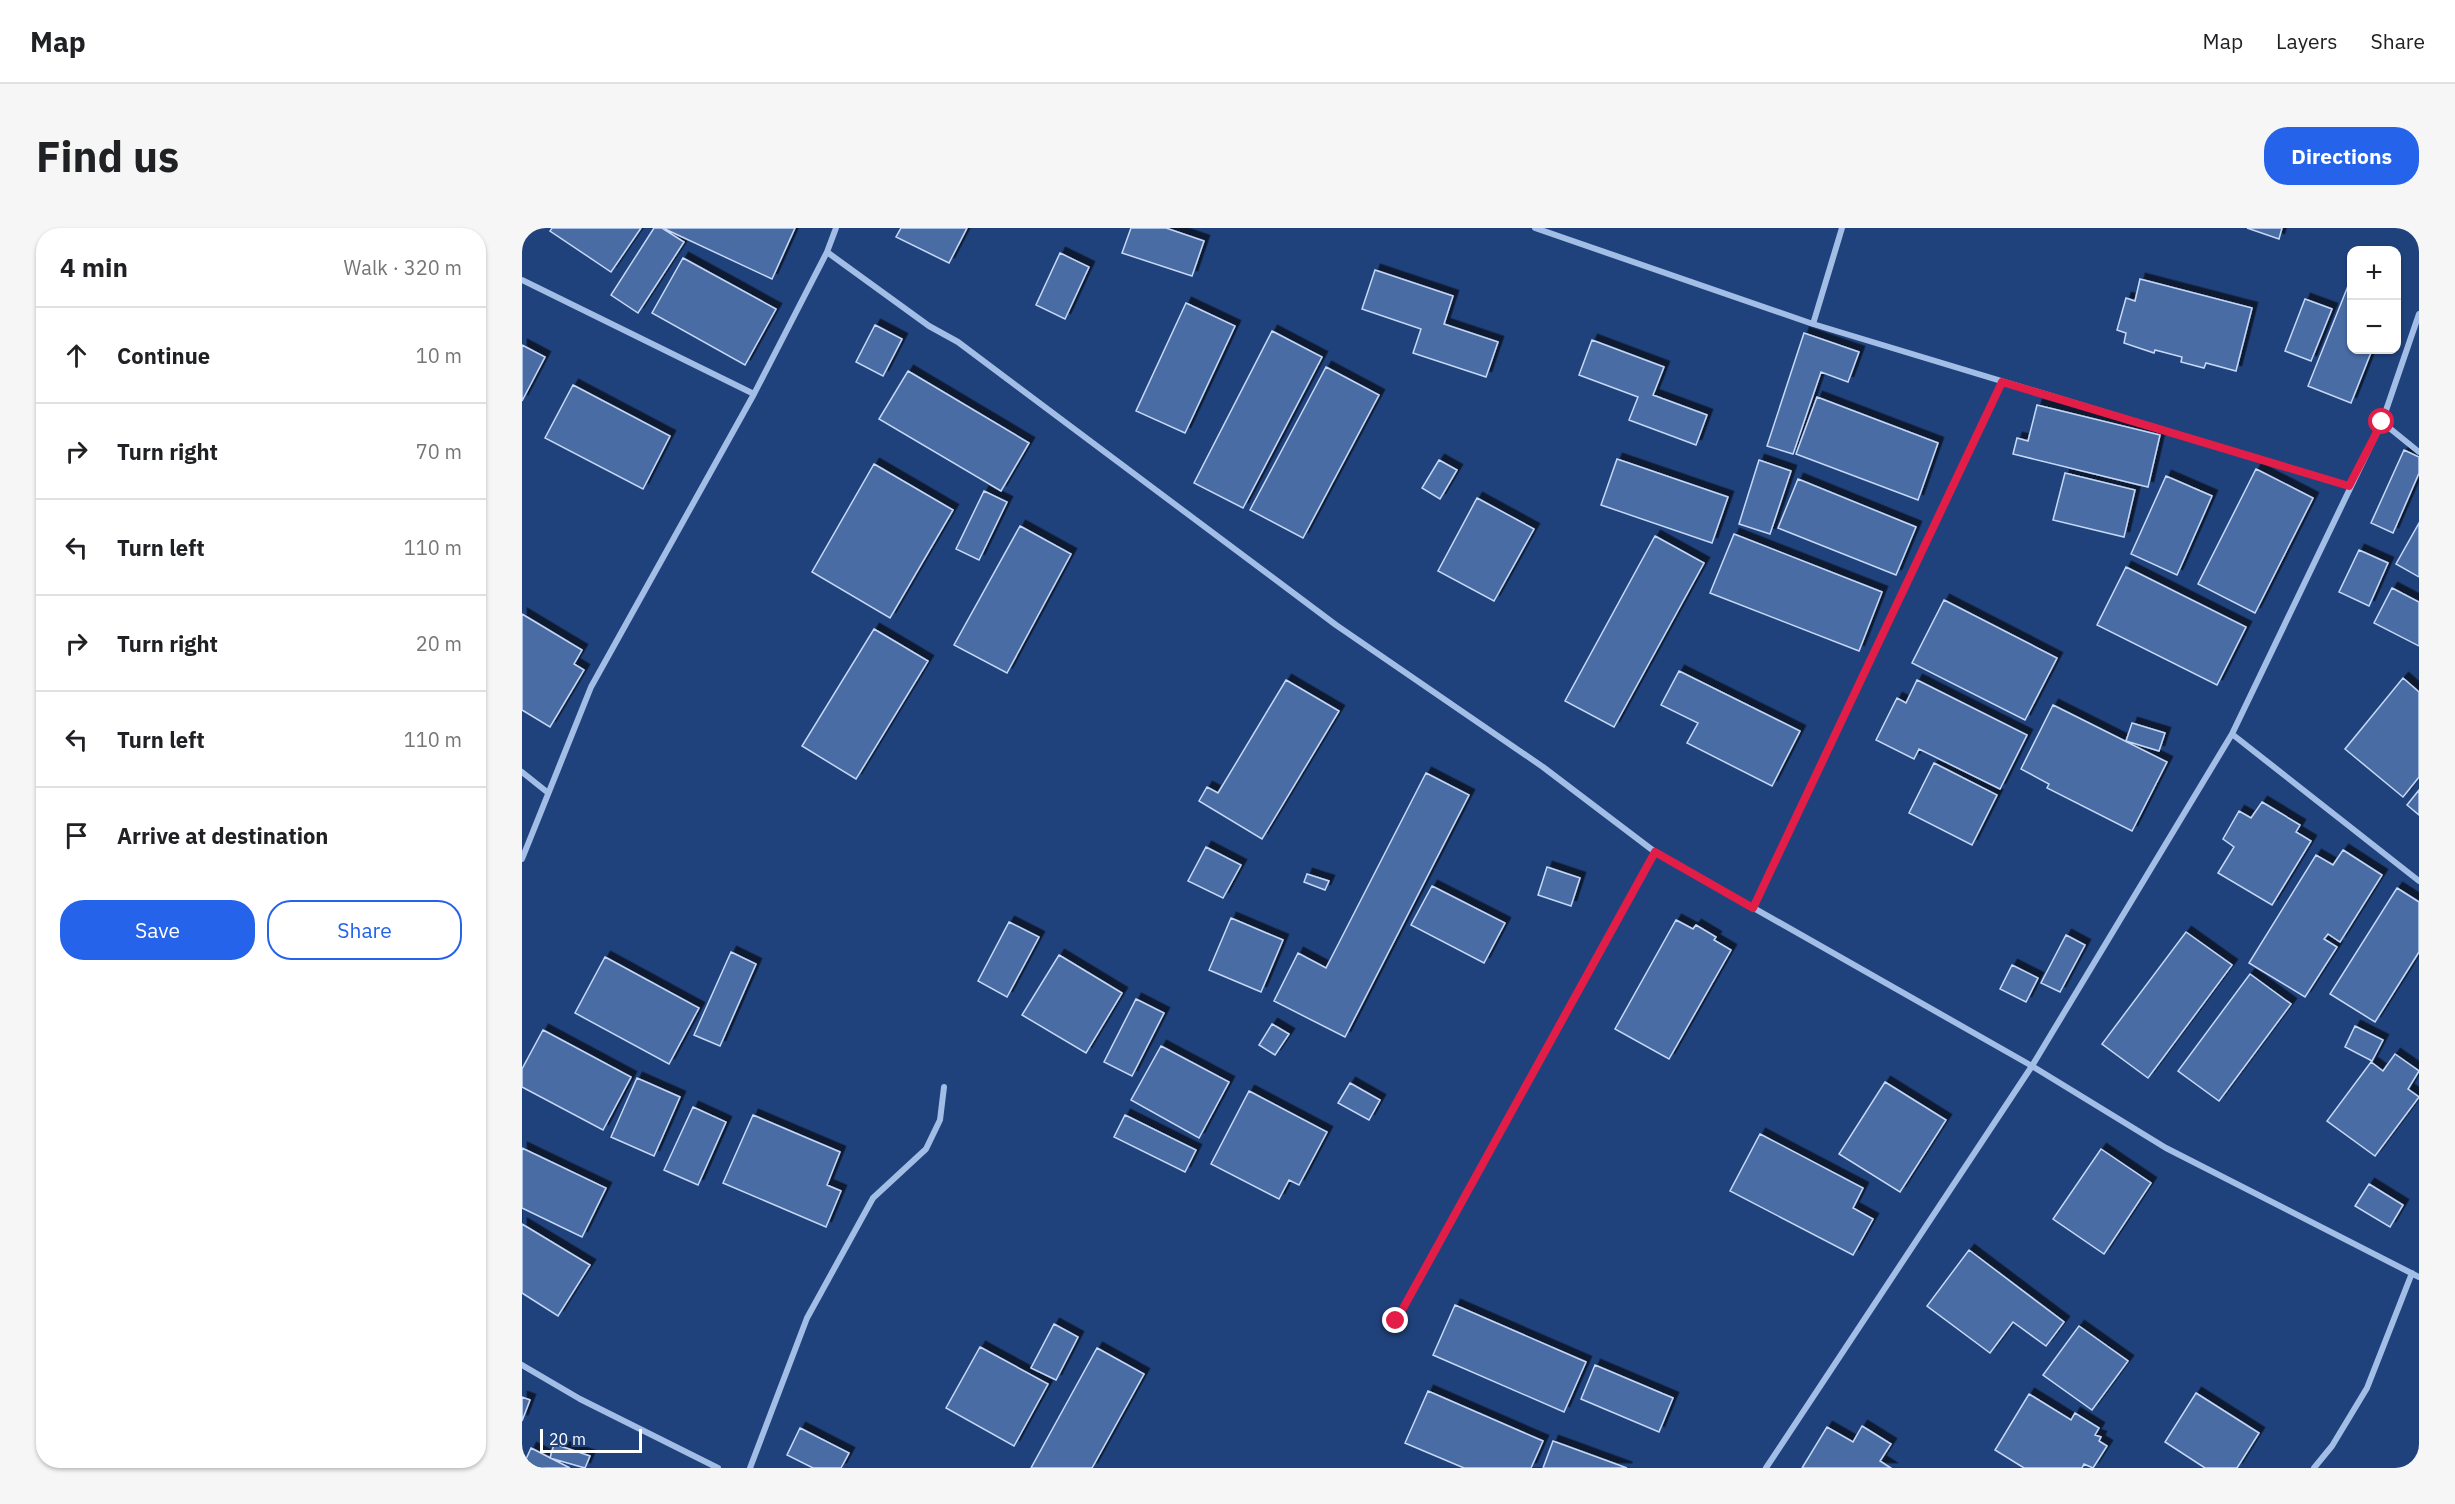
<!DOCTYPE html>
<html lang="en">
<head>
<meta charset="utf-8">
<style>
	body { margin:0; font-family:"IBM Plex Sans",sans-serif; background:#f6f6f6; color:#202124 }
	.controls { position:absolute; right:18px; top:18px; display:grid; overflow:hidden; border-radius:12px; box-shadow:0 2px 4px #0004 }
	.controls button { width:54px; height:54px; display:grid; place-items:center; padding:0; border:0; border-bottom:2px solid #e0e0e0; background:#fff; color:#202124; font:30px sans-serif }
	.scale { position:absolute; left:18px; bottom:15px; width:102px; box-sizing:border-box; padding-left:6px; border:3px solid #fff; border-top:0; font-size:16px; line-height:21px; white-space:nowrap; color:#fff; -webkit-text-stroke:4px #20427c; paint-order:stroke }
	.stop { position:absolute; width:18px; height:18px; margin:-14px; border:4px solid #e11d48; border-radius:50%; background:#fff }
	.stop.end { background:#e11d48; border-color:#fff; box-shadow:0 2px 6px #0008 }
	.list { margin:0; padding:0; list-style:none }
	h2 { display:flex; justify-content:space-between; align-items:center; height:78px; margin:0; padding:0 24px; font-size:26px }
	h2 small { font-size:20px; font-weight:400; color:#757577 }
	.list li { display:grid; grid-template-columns:39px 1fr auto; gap:18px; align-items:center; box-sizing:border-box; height:96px; padding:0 24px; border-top:2px solid #e0e0e0 }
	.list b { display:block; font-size:22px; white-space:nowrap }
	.list em { font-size:20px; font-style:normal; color:#757577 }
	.actions { display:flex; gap:12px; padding:18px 24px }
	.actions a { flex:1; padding:14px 0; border:2px solid #2563eb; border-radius:24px; text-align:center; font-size:21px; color:#2563eb }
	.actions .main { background:#2563eb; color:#fff }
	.icon { flex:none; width:33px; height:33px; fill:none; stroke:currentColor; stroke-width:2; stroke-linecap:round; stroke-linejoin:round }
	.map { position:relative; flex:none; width:1897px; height:1240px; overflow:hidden; border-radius:24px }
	header { display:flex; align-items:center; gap:36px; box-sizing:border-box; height:84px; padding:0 30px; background:#fff; border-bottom:2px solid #e0e0e0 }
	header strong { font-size:28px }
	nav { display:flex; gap:33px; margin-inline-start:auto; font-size:21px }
	.intro { display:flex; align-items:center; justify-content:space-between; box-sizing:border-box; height:144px; padding:0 36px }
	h1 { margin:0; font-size:42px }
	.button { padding:15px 27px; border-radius:24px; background:#2563eb; color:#fff; font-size:21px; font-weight:700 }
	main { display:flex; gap:36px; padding:0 36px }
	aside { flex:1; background:#fff; border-radius:24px; box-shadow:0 2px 4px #0004 }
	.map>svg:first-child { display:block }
</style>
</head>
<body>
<header>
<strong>Map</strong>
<nav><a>Map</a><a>Layers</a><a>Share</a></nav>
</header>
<div class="intro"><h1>Find us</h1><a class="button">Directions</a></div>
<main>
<aside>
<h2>4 min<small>Walk · 320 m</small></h2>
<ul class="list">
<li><svg class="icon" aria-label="ahead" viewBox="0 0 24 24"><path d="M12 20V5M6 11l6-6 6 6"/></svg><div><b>Continue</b></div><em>10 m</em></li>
<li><svg class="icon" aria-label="right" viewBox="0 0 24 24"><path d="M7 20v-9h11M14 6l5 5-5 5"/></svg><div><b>Turn right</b></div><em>70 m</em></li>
<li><svg class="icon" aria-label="left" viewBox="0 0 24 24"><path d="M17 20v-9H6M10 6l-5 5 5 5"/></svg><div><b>Turn left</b></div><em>110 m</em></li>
<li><svg class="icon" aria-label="right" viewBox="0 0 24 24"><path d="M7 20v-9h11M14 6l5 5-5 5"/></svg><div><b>Turn right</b></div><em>20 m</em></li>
<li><svg class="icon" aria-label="left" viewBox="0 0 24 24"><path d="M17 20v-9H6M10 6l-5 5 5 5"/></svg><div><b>Turn left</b></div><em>110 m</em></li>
<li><svg class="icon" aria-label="arrive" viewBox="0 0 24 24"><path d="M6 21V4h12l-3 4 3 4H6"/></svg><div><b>Arrive at destination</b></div></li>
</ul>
<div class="actions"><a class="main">Save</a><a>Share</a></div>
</aside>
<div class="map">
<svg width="1897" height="1240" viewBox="0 0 1897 1240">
	<defs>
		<filter id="shadow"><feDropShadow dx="5.5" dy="-5.5" stdDeviation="0" flood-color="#0009"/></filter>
	</defs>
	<rect width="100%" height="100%" fill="#20427c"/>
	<path fill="#486ca5" stroke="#c6d8f5" stroke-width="1.5" filter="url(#shadow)" d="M30,0H119L89,44L28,3Z
		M132,0H140L162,14L116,85L89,67Z
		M141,0H273L250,51Z
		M379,0H445L427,35L374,9Z
		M609,0H644L682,13L670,48L600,25Z
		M1725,0H1760L1757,11Z
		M538,25L567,39L543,91L514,77Z
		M161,30L254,81L223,137L130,85Z
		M853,42L931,68L922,96L976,114L964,149L891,125L899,101L840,81Z
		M1830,48V122H1850L1829,175L1786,158Z
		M1618,51L1730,80L1714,143L1684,135L1682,140L1659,134L1660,129L1633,122L1632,125L1602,115L1604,105L1595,102L1604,70L1613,73Z
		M1783,71L1810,81L1789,133L1763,123Z
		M664,75L713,98L663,205L614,183Z
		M353,97L380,111L361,148L334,134Z
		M750,103L800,129L721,280L672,255Z
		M1282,105L1337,124L1326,154L1299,144L1271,226L1245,218Z
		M1070,112L1142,139L1131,167L1185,187L1174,217L1107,192L1116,169L1057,147Z
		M0,117L23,129L0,173Z
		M804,139L857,167L781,310L728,282Z
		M386,143L507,215L479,263L357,191Z
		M51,157L148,208L121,261L23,210Z
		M1295,169L1416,215L1396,272L1274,226Z
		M1515,177L1638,207L1626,259L1491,226L1495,210L1506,213Z
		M1882,222L1897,229V245L1871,305L1849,295Z
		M1095,231L1206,269L1190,315L1079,277Z
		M917,232L935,242L918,271L900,260Z
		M1237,232L1269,243L1248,306L1217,296Z
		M352,236L431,282L368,390L290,344Z
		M1734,241L1791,270L1733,385L1676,356Z
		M1543,245L1613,262L1602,309L1531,292Z
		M1644,248L1690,268L1655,347L1609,326Z
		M1276,251L1394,299L1374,347L1256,300Z
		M462,263L485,274L457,332L434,321Z
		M955,270L1012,301L972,373L916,343Z
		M1897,295V349L1874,336Z
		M498,298L549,326L485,445L432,417Z
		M1212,306L1360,364L1337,423L1188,365Z
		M1133,308L1182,335L1092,499L1043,473Z
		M1837,322L1866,335L1847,378L1817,364Z
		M1604,339L1724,399L1695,457L1575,397Z
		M1870,360L1897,374V418L1852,395Z
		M1422,372L1535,430L1503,492L1390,435Z
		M0,386L60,422L52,436L62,442L28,499L0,482Z
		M352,401L406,433L334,551L280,518Z
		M1157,443L1278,503L1250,558L1165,515L1176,495L1139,477Z
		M1881,450L1897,464V549L1881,569L1823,521Z
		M764,452L817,483L740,611L677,573L685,559L696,565Z
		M1395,452L1505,507L1478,561L1397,521L1392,531L1354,512L1375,470L1384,475Z
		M1531,477L1645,534L1610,603L1525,560L1527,556L1499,541Z
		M1610,495L1643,505L1637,523L1604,513Z
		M1412,535L1475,567L1450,617L1387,585Z
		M904,545L947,567L823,809L752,773L776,725L804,740Z
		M1897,562V587L1885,577Z
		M1740,574L1778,597L1774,604L1789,613L1750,677L1696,645L1712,619L1701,611L1717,583L1729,590Z
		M684,619L719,637L701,670L666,653Z
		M1821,622L1860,647L1818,714L1806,706L1802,711L1815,719L1783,769L1727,735L1794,627L1811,637Z
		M1025,639L1058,650L1049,678L1016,667Z
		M785,646L807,653L803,662L782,654Z
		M910,658L983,695L962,735L889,697Z
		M1875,660L1897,674V724L1853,794L1808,766Z
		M709,690L761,712L739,764L687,742Z
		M1154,692L1171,701L1174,697L1194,709L1192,712L1209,722L1147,831L1093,801Z
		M487,694L517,709L485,769L456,753Z
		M1664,704L1710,737L1626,850L1580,816Z
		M1544,707L1563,717L1538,764L1519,755Z
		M209,724L234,736L198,818L172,807Z
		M537,727L600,765L564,825L500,787Z
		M83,729L177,780L147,836L53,785Z
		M1490,737L1516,750L1504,774L1478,761Z
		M1728,746L1769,776L1697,873L1656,843Z
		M614,771L642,785L610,848L582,834Z
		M750,796L767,806L753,827L737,817Z
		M1833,798L1861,812L1850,833L1823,819Z
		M21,802L109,849L81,902L0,859V841Z
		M639,818L707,854L677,910L609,872Z
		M1873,826L1897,843L1886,861L1897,869L1853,928L1805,893L1849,834L1861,843Z
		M115,850L158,869L132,928L89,909Z
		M1363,854L1424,892L1378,964L1317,926Z
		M828,855L858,872L847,892L816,875Z
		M727,863L805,904L777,957L767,952L757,971L689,936Z
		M171,879L204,894L176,957L142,942Z
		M231,887L318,924L305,957L319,963L304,999L201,955Z
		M603,887L674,922L663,944L592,909Z
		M1238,906L1341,960L1331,980L1351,991L1331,1027L1208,963Z
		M0,920L84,960L60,1009L0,980Z
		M1579,921L1629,955L1582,1026L1531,991Z
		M1847,956L1881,977L1868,999L1833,978Z
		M0,996L68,1037L36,1088L0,1065Z
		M1447,1022L1542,1094L1524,1118L1491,1094L1468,1125L1405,1078Z
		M933,1077L1064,1134L1042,1184L911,1127Z
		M532,1096L556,1109L534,1152L509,1140Z
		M1557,1098L1606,1133L1570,1182L1521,1147Z
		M458,1119L526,1156L492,1218L424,1180Z
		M575,1120L622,1146L570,1240H509Z
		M1073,1137L1151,1170L1137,1204L1059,1171Z
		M906,1163L1021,1213L1009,1240H942L883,1215Z
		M1674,1165L1737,1205L1715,1240H1683L1643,1214Z
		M1507,1166L1549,1192L1553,1185L1577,1200L1573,1207L1579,1209L1577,1213L1585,1218L1571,1240L1562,1236L1560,1240H1502L1473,1222Z
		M0,1169L8,1172L0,1193Z
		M1340,1198L1369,1216L1358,1233L1369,1240H1280L1305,1199L1331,1214Z
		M278,1200L327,1225L319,1240H291L265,1227Z
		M1031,1213L1105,1240H1021Z
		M32,1216L68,1228L63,1240L28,1230Z
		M9,1220L48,1240H0Z
		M1895,1227L1897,1229V1240H1888Z"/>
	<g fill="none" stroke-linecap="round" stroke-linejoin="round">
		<path stroke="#a2bde6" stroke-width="6" d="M1013,0L1291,96L1827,258
			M305,24L407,98L436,114L814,397L1021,539L1133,624L874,1093
			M0,52L232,166
			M1291,96L1320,0
			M1860,194L1897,224
			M1710,506L1897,653
			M0,544L25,564
			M1133,624L1510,838L1644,920L1897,1049
			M0,631L69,459L232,166L305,24L314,0
			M1231,680L1480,154
			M0,1137L58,1171L196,1240
			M228,1240L285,1090L351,970L404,921L418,892L422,859
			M1244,1240L1510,838L1710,506L1860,194L1897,86
			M1792,1240L1810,1218L1845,1160L1890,1045"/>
	</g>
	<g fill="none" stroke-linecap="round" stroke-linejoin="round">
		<path stroke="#e11d48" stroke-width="8" d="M874,1093L1133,624L1231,680L1480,154L1827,258L1860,194"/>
	</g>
</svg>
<div class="controls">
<button>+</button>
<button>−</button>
</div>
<div class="scale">20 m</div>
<div class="stop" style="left:1860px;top:194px"></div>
<div class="stop end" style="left:874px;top:1093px"></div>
</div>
</main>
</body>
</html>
